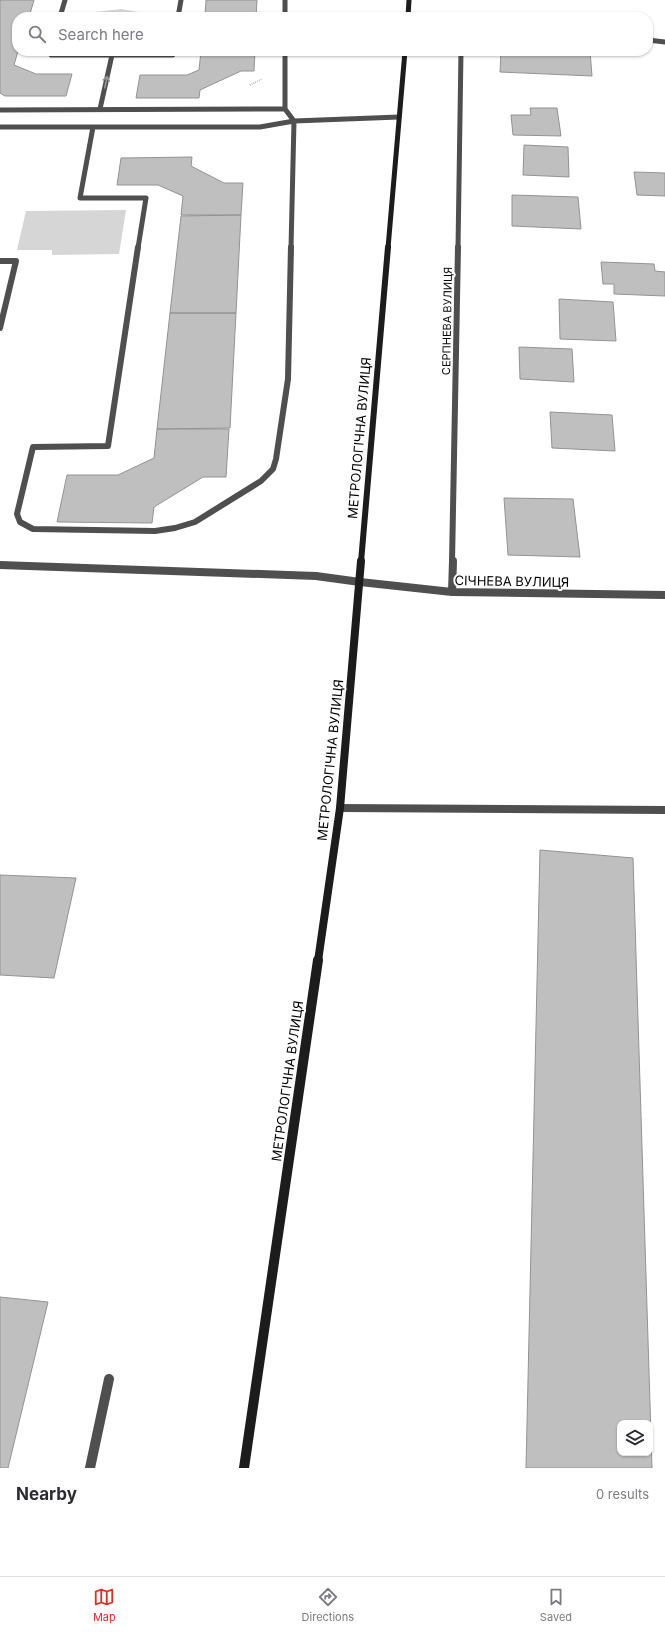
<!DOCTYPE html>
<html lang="en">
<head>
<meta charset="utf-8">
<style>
	body { margin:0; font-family:Inter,sans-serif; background:#f2f2f3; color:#2b2b33 }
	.controls { position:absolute; right:12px; bottom:12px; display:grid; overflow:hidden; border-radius:8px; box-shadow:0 1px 3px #0004 }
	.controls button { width:36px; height:36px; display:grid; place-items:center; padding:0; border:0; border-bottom:1px solid #e1e1e2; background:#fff; color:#2b2b33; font:20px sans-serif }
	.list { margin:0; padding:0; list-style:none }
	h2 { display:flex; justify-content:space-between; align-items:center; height:52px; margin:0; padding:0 16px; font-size:17px }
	h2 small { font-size:13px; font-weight:400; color:#7c7c81 }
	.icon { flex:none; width:22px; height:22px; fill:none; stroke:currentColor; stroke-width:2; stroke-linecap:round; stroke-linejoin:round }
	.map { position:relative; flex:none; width:665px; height:1468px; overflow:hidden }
	.search { position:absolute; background:#fff; box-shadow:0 1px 3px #0004; left:12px; right:12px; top:12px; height:44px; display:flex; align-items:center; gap:10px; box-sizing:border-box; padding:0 14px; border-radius:16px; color:#7c7c81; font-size:15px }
	.sheet { height:108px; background:#fff }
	nav { display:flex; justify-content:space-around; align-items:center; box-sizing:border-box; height:56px; border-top:1px solid #e1e1e2; background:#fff; font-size:11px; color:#7c7c81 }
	nav a { display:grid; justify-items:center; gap:2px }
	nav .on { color:#d93025 }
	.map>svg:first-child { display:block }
</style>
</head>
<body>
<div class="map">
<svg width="665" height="1468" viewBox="0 0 665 1468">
	<rect width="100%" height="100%" fill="#fff"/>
	<path fill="#d6d6d6" d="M121,9L144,13L152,17H84L95,12Z
		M126,210L119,254L52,255V250H17L26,211Z"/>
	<path fill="#bfbfbf" stroke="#939393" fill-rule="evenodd" d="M0,0H34L29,17H17L18,51L14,65L36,74H72L66,96H5L0,93Z
		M206,0H257L256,17H205Z
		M201,51H255L254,71H241L200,90L199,98H136L140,75H187L199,70Z
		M501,51H590L592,76L500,72Z
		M530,108H557L561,136L513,135L511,115H531Z
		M524,145L568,147L569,177L523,175Z
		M192,157L191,166L224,183H243L241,215H181L183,196L158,185H117L121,158Z
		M634,172L665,173V196L637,195Z
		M512,195L578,197L581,229L512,226Z
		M241,215L236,313H170L181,216Z
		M601,262L654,264L655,271L665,272V296L614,294V284H603Z
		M559,299L613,302L616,341L560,339Z
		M170,313H236L230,428L157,429Z
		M519,347L572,349L574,382L520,379Z
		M550,412L612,415L615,451L552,448Z
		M157,429H229L226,477H203L154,507L152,523L57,522L67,475H118L154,458Z
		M504,498L573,499L580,557L508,555Z
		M540,850L633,858L652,1468H526ZM620,1423H650V1453H620Z
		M0,875L76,878L54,978L0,975Z
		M0,1297L48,1302L8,1468H0Z"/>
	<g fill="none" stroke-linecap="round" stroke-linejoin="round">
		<path stroke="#717171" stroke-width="1.5" stroke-dasharray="0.5 1.5" stroke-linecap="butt" d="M250,85L262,79"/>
		<path stroke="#4f4f4f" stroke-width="5" d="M285,0V17
			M60,17L65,0
			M178,17L181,0
			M52,51L51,55H173L174,51
			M285,51V109L294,121L291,248
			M100,109L112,55
			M0,110L285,109
			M0,127H260L294,121L399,117
			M93,127L80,198H146L138,248"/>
		<path stroke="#4f4f4f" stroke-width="6" d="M138,247L108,446L33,447L17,514L20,522L33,529L155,531L175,528L195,522L261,481L273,469L276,459L288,379L291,247
			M0,261H16L0,328"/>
		<path stroke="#4f4f4f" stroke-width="8" d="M0,565L316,576L360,582
			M340,808L665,810"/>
		<path stroke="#4f4f4f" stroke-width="10" d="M90,1468L109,1379"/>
		<path stroke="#4f4f4f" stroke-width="5" d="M648,40L665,42
			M458,248L461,51"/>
		<path stroke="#4f4f4f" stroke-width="6" d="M452,562L458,247"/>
		<path stroke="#4f4f4f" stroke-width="8" d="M360,582L452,592L665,595
			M452,592L453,561"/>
		<path stroke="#1c1c1c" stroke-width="5" d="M408,17L409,0
			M388,248L405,51"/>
		<path stroke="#1c1c1c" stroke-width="6" d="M361,562L388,247"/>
		<path stroke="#1c1c1c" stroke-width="8" d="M318,961L340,808L361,561"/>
		<path stroke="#1c1c1c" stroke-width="10" d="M244,1468L318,960"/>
	</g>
	<defs><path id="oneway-shaft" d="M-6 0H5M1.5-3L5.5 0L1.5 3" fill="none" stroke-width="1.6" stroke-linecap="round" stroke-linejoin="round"/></defs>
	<use stroke="#959595" href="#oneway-shaft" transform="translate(106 82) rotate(-78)"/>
	<g text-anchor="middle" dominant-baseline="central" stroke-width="4" stroke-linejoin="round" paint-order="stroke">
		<g font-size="11" fill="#000" stroke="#fff">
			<text transform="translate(447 321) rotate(-89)">СЕРПНЕВА ВУЛИЦЯ</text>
		</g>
		<g font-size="13" fill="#000" stroke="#fff">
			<text transform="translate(359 438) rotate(-85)">МЕТРОЛОГІЧНА ВУЛИЦЯ</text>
			<text transform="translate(512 581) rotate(1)">СІЧНЕВА ВУЛИЦЯ</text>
			<text transform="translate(330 760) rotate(-84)">МЕТРОЛОГІЧНА ВУЛИЦЯ</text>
			<text transform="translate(287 1081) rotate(-82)">МЕТРОЛОГІЧНА ВУЛИЦЯ</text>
		</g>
	</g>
</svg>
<div class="controls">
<button><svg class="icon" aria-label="layers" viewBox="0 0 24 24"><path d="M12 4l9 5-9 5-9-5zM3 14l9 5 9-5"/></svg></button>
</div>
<div class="search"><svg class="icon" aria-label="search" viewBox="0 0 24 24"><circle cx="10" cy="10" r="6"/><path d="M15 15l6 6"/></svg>Search here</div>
</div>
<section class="sheet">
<h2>Nearby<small>0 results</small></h2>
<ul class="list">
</ul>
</section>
<nav>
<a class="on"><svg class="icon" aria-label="map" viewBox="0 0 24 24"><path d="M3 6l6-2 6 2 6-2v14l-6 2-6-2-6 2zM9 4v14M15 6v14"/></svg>Map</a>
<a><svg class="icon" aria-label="directions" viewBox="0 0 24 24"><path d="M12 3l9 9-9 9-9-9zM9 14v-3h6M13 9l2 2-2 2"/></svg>Directions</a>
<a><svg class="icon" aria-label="saved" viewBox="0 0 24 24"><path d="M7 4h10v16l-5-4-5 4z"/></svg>Saved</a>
</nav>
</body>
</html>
